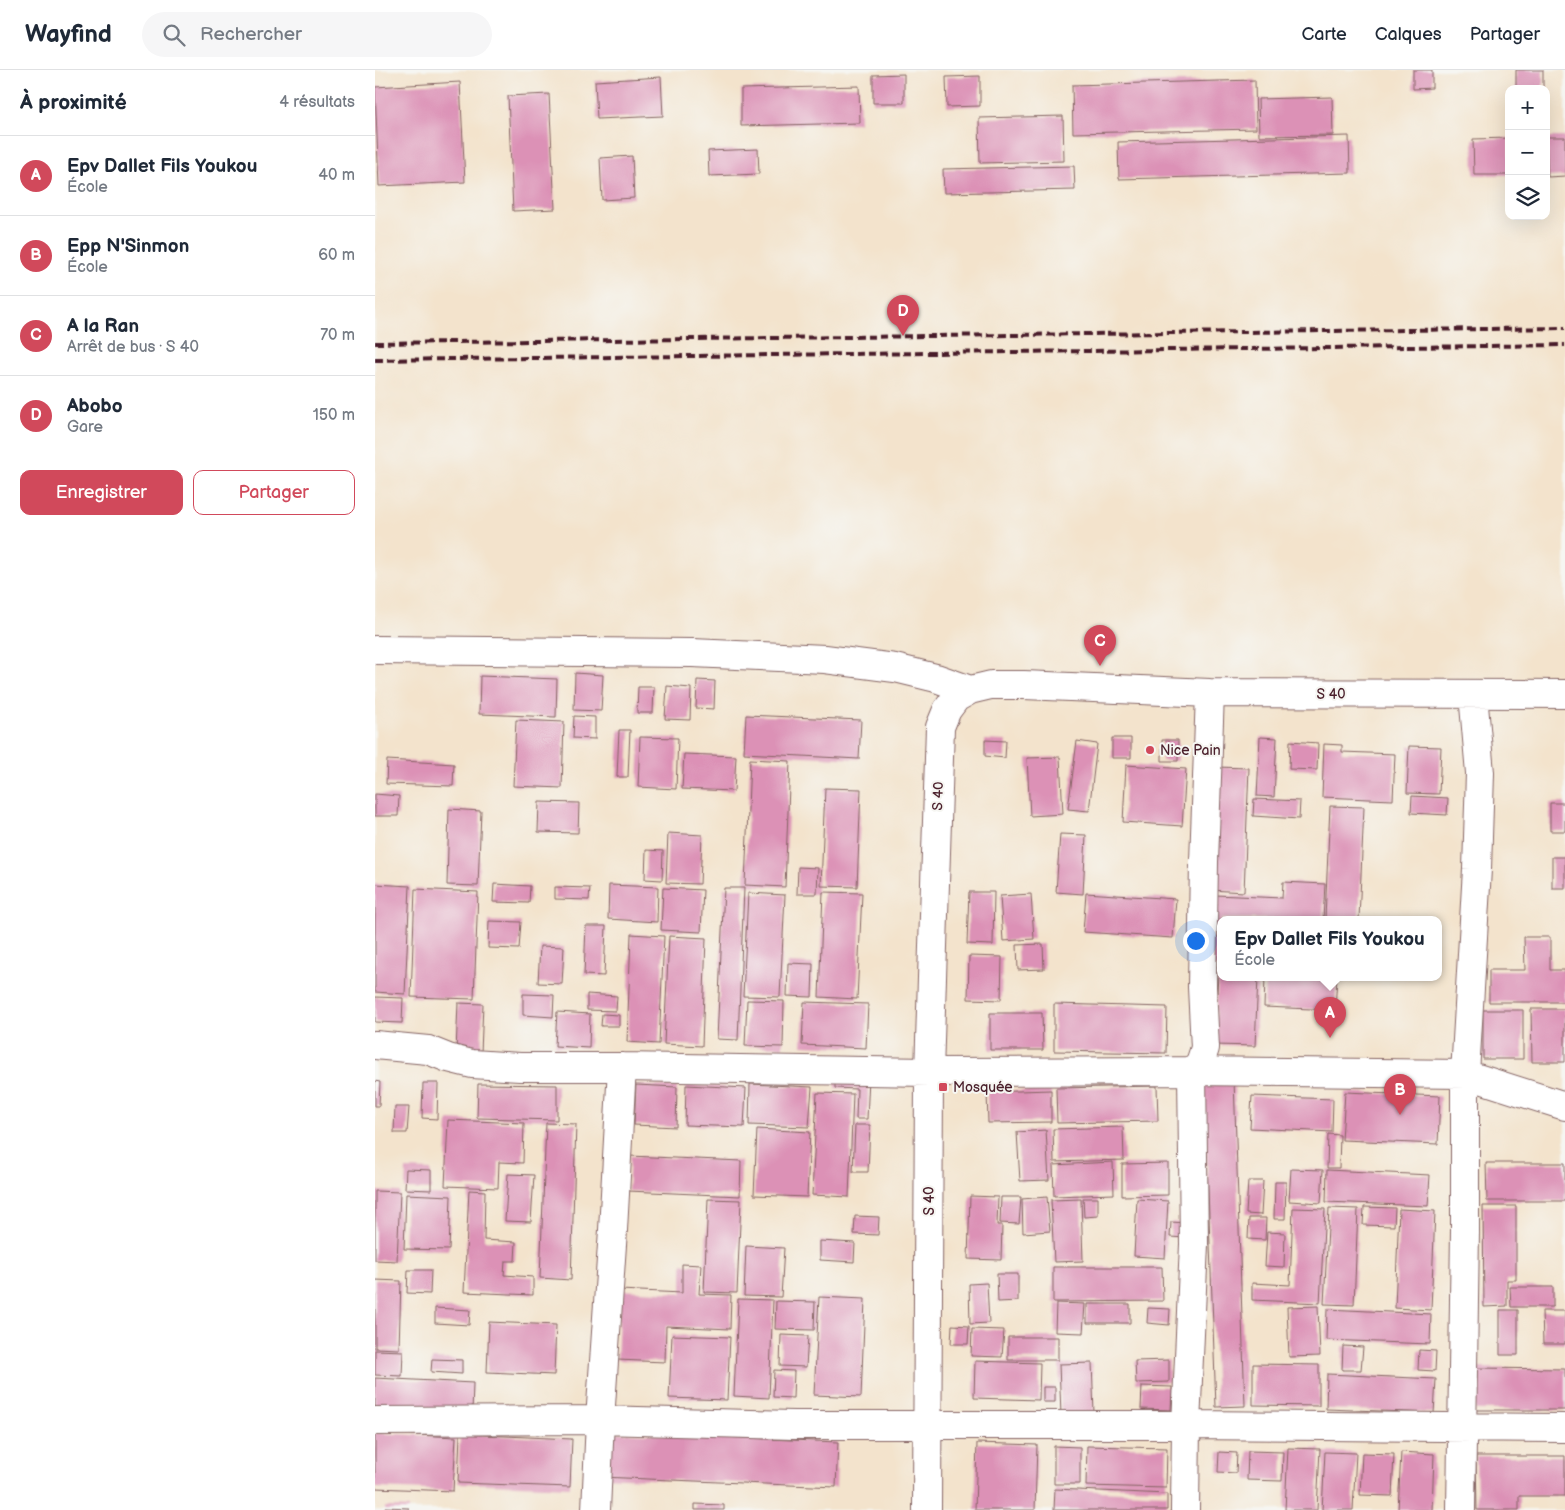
<!DOCTYPE html>
<html lang="fr">
<head>
<meta charset="utf-8">
<style>
	body { margin:0; font-family:"Balsamiq Sans",sans-serif; background:#f6f6f7; color:#1f2937 }
	.controls { position:absolute; right:15px; top:15px; display:grid; overflow:hidden; border-radius:10px; box-shadow:0 5px 20px #0002 }
	.controls button { width:45px; height:45px; display:grid; place-items:center; padding:0; border:0; border-bottom:1px solid #e0e1e3; background:#fff; color:#1f2937; font:25px sans-serif }
	.you { position:absolute; left:820px; top:870px; width:18px; height:18px; margin:-12px; border:4px solid #fff; border-radius:50%; background:#1a73e8; box-shadow:0 0 0 8px #1a73e833 }
	.badge { display:grid; place-items:center; width:32px; height:32px; border-radius:50%; background:#d1495b; color:#fff; font-size:16px; font-weight:700 }
	.pin { position:absolute; translate:-50% -41px; filter:drop-shadow(0 1px 2px #0008) }
	.pin::after { content:''; position:absolute; top:26px; width:18px; height:15px; background:inherit; clip-path:polygon(0 0,100% 0,50% 100%) }
	.popup { position:absolute; left:842px; top:846px; width:225px; height:65px; box-sizing:border-box; display:grid; place-content:center; border-radius:10px; background:#fff; filter:drop-shadow(0 1px 4px #0005); font-size:16px; white-space:nowrap; color:#747a83 }
	.popup b { font-size:19px; color:#1f2937 }
	.popup::after { content:''; position:absolute; left:50%; top:100%; margin-left:-10px; border:10px solid transparent; border-top-color:#fff }
	.list { margin:0; padding:0; list-style:none }
	h2 { display:flex; justify-content:space-between; align-items:center; height:65px; margin:0; padding:0 20px; font-size:21px }
	h2 small { font-size:16px; font-weight:400; color:#747a83 }
	.list li { display:grid; grid-template-columns:32px 1fr auto; gap:15px; align-items:center; box-sizing:border-box; height:80px; padding:0 20px; border-top:1px solid #e0e1e3 }
	.list b { display:block; font-size:19px; white-space:nowrap }
	.list p { margin:0; font-size:16px; white-space:nowrap; color:#747a83 }
	.list em { font-size:16px; font-style:normal; color:#747a83 }
	.actions { display:flex; gap:10px; padding:15px 20px }
	.actions a { flex:1; padding:11px 0; border:1px solid #d1495b; border-radius:10px; text-align:center; font-size:18px; color:#d1495b }
	.actions .main { background:#d1495b; color:#fff }
	.icon { flex:none; width:28px; height:28px; fill:none; stroke:currentColor; stroke-width:2; stroke-linecap:round; stroke-linejoin:round }
	.map { position:relative; flex:none; width:1190px; height:1440px; overflow:hidden }
	header { display:flex; align-items:center; gap:30px; box-sizing:border-box; height:70px; padding:0 25px; background:#fff; border-bottom:1px solid #e0e1e3 }
	header strong { font-size:24px }
	nav { display:flex; gap:28px; margin-inline-start:auto; font-size:18px }
	.search { width:350px; height:45px; background:#f6f6f7; display:flex; align-items:center; gap:12px; box-sizing:border-box; padding:0 18px; border-radius:28px; color:#747a83; font-size:19px }
	main { display:flex }
	aside { flex:1; background:#fff }
	.map>svg:first-child { display:block }
</style>
</head>
<body>
<header>
<strong>Wayfind</strong>
<div class="search"><svg class="icon" aria-label="search" viewBox="0 0 24 24"><circle cx="10" cy="10" r="6"/><path d="M15 15l6 6"/></svg>Rechercher</div>
<nav><a>Carte</a><a>Calques</a><a>Partager</a></nav>
</header>
<main>
<aside>
<h2>À proximité<small>4 résultats</small></h2>
<ul class="list">
<li><span class="badge">A</span><div><b>Epv Dallet Fils Youkou</b><p>École</p></div><em>40 m</em></li>
<li><span class="badge">B</span><div><b>Epp N'Sinmon</b><p>École</p></div><em>60 m</em></li>
<li><span class="badge">C</span><div><b>A la Ran</b><p>Arrêt de bus · S 40</p></div><em>70 m</em></li>
<li><span class="badge">D</span><div><b>Abobo</b><p>Gare</p></div><em>150 m</em></li>
</ul>
<div class="actions"><a class="main">Enregistrer</a><a>Partager</a></div>
</aside>
<div class="map">
<svg width="1190" height="1440" viewBox="0 0 1190 1440">
	<rect width="100%" height="100%" fill="#f6f6f2"/>
	<filter id="ink" filterUnits="userSpaceOnUse"><feTurbulence type="fractalNoise" baseFrequency=".02" numOctaves="2"/><feDisplacementMap in="SourceGraphic" scale="10" xChannelSelector="R" yChannelSelector="G"/><feConvolveMatrix kernelMatrix="1 2 1 2 8 2 1 2 1" color-interpolation-filters="sRGB"/></filter>
	<filter id="wash" filterUnits="userSpaceOnUse"><feTurbulence type="fractalNoise" baseFrequency=".0096" numOctaves="4" result="noise"/><feDisplacementMap in="SourceGraphic" scale="20" xChannelSelector="R" yChannelSelector="G"/><feGaussianBlur stdDeviation="1.12" result="paint"/><feColorMatrix in="noise" values="0 0 0 0 0 0 0 0 0 0 0 0 0 0 0 0 0 1.4 0 .05"/><feComposite in="paint" operator="in"/></filter>
	<g filter="url(#wash)">
		<rect width="100%" height="100%" fill="#f3e3cc"/>
		<g id="blocks">
			<path fill="#dc91b6" d="M1038,0H1057V18L1038,19Z
				M1141,0H1168V19H1141Z
				M529,4V33H498V5Z
				M605,6V36L572,37L571,7Z
				M286,7L288,46L222,49L220,11Z
				M880,10L881,59L698,63L697,15Z
				M85,12L90,112L4,116L0,17Z
				M484,16L485,53L366,56V19Z
				M174,24L180,139L138,141L133,26Z
				M957,27L958,65L884,66L883,29Z
				M688,46L689,91L605,93L604,48Z
				M974,66L975,103L744,109L743,72Z
				M1171,67H1190V106L1173,107Z
				M1134,68V105H1099L1098,69Z
				M383,79L384,104L334,106L333,81Z
				M257,86L259,128L227,130L225,88Z
				M699,96L700,120L569,123L568,99Z
				M200,603L228,605L226,641L199,640Z
				M105,606L182,609L181,647L104,644Z
				M322,610L340,611L339,639L321,638Z
				M292,616L316,618L315,650L290,649Z
				M263,617H279L278,643H262Z
				M371,645L486,650L484,689L369,683Z
				M199,646L220,647V669L198,668Z
				M141,650L189,652L187,718L138,716Z
				M244,660H255L253,707H242Z
				M265,667L303,668L301,719L263,717Z
				M885,667L902,668L899,727L882,726Z
				M737,668H756V688H737Z
				M610,670L631,671L630,688L610,686Z
				M787,670H803V691H787Z
				M702,671L722,674L714,741L693,739Z
				M915,671L943,673L942,700L914,699Z
				M949,674L967,675V682L1020,684L1018,730L947,727Z
				M1034,676L1066,677L1064,724L1032,723Z
				M309,684L361,686L359,721L307,719Z
				M685,687L688,744L655,746L652,688Z
				M375,689L415,691L410,817L370,815Z
				M12,690L79,694L78,716L11,714Z
				M751,695L811,699L807,756L748,752Z
				M840,697L874,698L869,822L835,820Z
				M450,718L486,719L482,817L446,816Z
				M0,724L24,726L23,746H0Z
				M1037,726L1073,728L1072,745L1036,743Z
				M879,729L925,731L924,749L878,746Z
				M164,732L204,733L203,763L163,762Z
				M1175,733H1190V761H1175Z
				M955,736L989,737L984,849H950Z
				M74,739L106,741L103,816L72,815Z
				M293,763L327,765L325,814L291,813Z
				M685,764L711,765L708,824L681,822Z
				M271,780L288,781L287,810L270,809Z
				M1177,787H1190V818H1177Z
				M423,797L443,798L442,824H422Z
				M908,812L950,814L948,849H846V861H839L840,825L907,828Z
				M0,814L35,816L30,924L0,922Z
				M119,814L155,816L154,833L118,832Z
				M234,815L283,817L282,852L233,849Z
				M180,817L215,818L214,830L180,829Z
				M288,818L328,820L326,862L286,860Z
				M349,818H369L363,970L342,969Z
				M40,819L103,822L99,929L36,927Z
				M448,822L487,823L482,929L444,927Z
				M594,822H619L618,875L592,874Z
				M373,823L410,825L405,927L368,926Z
				M711,823L801,829L798,868L708,862Z
				M656,824L659,869L628,871L625,826Z
				M114,851L146,852L144,879L113,878Z
				M211,856H231L229,906L209,905Z
				M256,864L289,866L284,974L252,972Z
				M294,866L331,868L327,976L289,974Z
				M832,866L846,867V897L831,896Z
				M1149,867H1175V900H1190V932H1114V900H1150Z
				M668,874L669,899L643,900L642,875Z
				M165,876L189,877L187,914L163,913Z
				M594,886L627,887L626,930L593,929Z
				M413,893L438,894L437,927L412,926Z
				M843,901H846V907H883L880,976L840,975Z
				M890,907H962L960,940L889,937Z
				M148,924L179,925L178,947L148,945Z
				M212,924L242,926L241,941L212,940Z
				M0,927L28,928L27,953L0,952Z
				M372,930L409,931L408,977L370,976Z
				M429,932L493,934L491,978L427,975Z
				M83,933L108,934L106,983L81,982Z
				M679,934L792,937L791,983L679,981Z
				M1156,939H1190V992H1157Z
				M1108,940H1148V989H1108Z
				M182,942L215,944L214,978L180,976Z
				M615,943H667L668,980H615Z
				M227,944L244,945V956H226Z
				M460,1007L494,1008L492,1049H481L482,1019L460,1018Z
				M859,1010L870,1336L841,1337L829,1011Z
				M0,1011L5,1012L4,1036H0Z
				M48,1013H63L62,1049L47,1048Z
				M103,1014L182,1015V1050L102,1048Z
				M375,1014L437,1017L434,1057L374,1055Z
				M261,1015L302,1017L301,1057L259,1055Z
				M311,1015L371,1018L369,1057L310,1055Z
				M782,1016L783,1051L682,1053L681,1018Z
				M676,1020V1052L613,1053L612,1022Z
				M970,1022L1065,1026L1063,1074L967,1070Z
				M442,1023L478,1024L474,1127L437,1125Z
				M877,1026L958,1029L957,1062L875,1058Z
				M20,1037H34L32,1063H19Z
				M73,1050L149,1053L148,1093L124,1092L123,1118L70,1116Z
				M171,1053L201,1054L196,1210L165,1208Z
				M480,1055H495L493,1102H478Z
				M748,1057L749,1090L679,1092L678,1059Z
				M382,1059L435,1062L432,1127L379,1125Z
				M671,1060L674,1110L645,1111L642,1062Z
				M953,1064L965,1065L964,1098H952Z
				M255,1086L366,1091L365,1126L253,1121Z
				M738,1092L739,1124L679,1126L678,1095Z
				M793,1093V1125L747,1126V1094Z
				M1111,1093H1190V1131H1112Z
				M31,1099L56,1100V1120L30,1119Z
				M916,1099L948,1100L946,1133L914,1131Z
				M952,1100L1055,1105L1053,1136L951,1132Z
				M133,1104L159,1105L156,1152L130,1151Z
				M873,1111H888L886,1145L871,1144Z
				M900,1112H911L910,1149H899Z
				M94,1120L110,1121L109,1170L141,1172L140,1191H130L129,1205L158,1207V1225L89,1222Z
				M0,1121L25,1122L22,1191L0,1190Z
				M31,1124L76,1126L74,1180L29,1179Z
				M595,1126L623,1127L622,1155H627L626,1190L593,1189Z
				M626,1127H646L644,1154L625,1153Z
				M672,1127L675,1161L648,1163L647,1129Z
				M708,1128H723V1146L709,1147Z
				M333,1129L366,1130L362,1223L329,1222Z
				M706,1129L708,1191L679,1192L676,1130Z
				M762,1129L793,1131L790,1188L759,1186Z
				M1108,1136H1141V1210H1132V1236L1109,1237Z
				M989,1137L1020,1138L1019,1156L988,1155Z
				M918,1138L950,1139L945,1233L877,1230V1213L915,1215Z
				M954,1138L983,1139L979,1235L949,1234Z
				M1024,1139L1060,1141L1056,1240L1020,1238Z
				M480,1146L504,1147L503,1165L479,1164Z
				M874,1148H891L890,1170L873,1169Z
				M796,1152L811,1153L810,1168L795,1167Z
				M892,1162L910,1163L909,1197L890,1196Z
				M445,1171L480,1173L479,1192L445,1190Z
				M371,1176L409,1178L406,1227L369,1226Z
				M307,1194L326,1195L324,1224L356,1225L355,1259L291,1256L290,1292L242,1290L245,1220L307,1223Z
				M678,1197H787L788,1231L678,1232Z
				M33,1200H56L55,1224L32,1223Z
				M622,1204H643V1231L623,1232Z
				M0,1210L26,1211L24,1279L0,1278Z
				M612,1213L614,1253L595,1254L594,1214Z
				M1135,1217H1178V1237H1136Z
				M444,1227L490,1229L486,1327L439,1325Z
				M363,1229L398,1230L394,1328L359,1326Z
				M401,1231L440,1232L439,1260L400,1259Z
				M681,1233L710,1234L708,1263L680,1262Z
				M712,1234H755V1253H712Z
				M943,1236L945,1286L914,1287L912,1237Z
				M60,1238L95,1240L94,1255L60,1253Z
				M773,1238L795,1239L794,1255L772,1253Z
				M952,1239L1056,1244L1055,1274L951,1270Z
				M1125,1240H1143V1285H1125Z
				M1167,1241H1190V1274H1168Z
				M114,1252L181,1255L179,1305L112,1302Z
				M577,1255L594,1256L593,1274H576Z
				M597,1259L629,1260L627,1287L596,1286Z
				M297,1265L355,1267L352,1330L294,1328Z
				M406,1265L433,1266L431,1297L405,1296Z
				M633,1267H683V1290H633Z
				M968,1276L988,1277L986,1300H967Z
				M0,1280L28,1281L27,1306L0,1305Z
				M1044,1280L1061,1281L1060,1301L1043,1300Z
				M57,1289L87,1290V1304L56,1302Z
				M794,1290V1312L761,1313L760,1291Z
				M600,1291L665,1293L664,1330L599,1328Z
				M717,1293L719,1343L686,1345L684,1294Z
				M878,1294L944,1295V1336L878,1335Z
				M1100,1298L1190,1299V1340H1100Z
				M399,1300L419,1301L418,1328L398,1327Z
				M952,1304L1061,1309L1059,1343L951,1339Z
				M0,1308L98,1313L97,1343L0,1339Z
				M767,1316L797,1317L796,1340L766,1339Z
				M668,1317H680V1332H668Z
				M228,1362L463,1372L461,1417L226,1407Z
				M0,1363L81,1367L78,1421L0,1418Z
				M85,1364L197,1369L195,1417L83,1413Z
				M602,1373L662,1375L660,1440H600Z
				M679,1376L705,1377V1414H679Z
				M712,1376L792,1378L791,1418L711,1416Z
				M913,1378L945,1379L942,1440H910Z
				M873,1381L908,1382L907,1411L872,1410Z
				M844,1382L862,1383L861,1403L843,1402Z
				M950,1382L981,1383L978,1440H947Z
				M1026,1382L1059,1384L1057,1440H1023Z
				M987,1383L1019,1384L1017,1426L985,1425Z
				M1101,1386H1190V1426H1144V1440H1102Z
				M680,1419L792,1424V1440H679Z
				M320,1434L349,1435V1440H320Z
				M10,1437L34,1438V1440H10Z"/>
		</g>
	</g>
	<g filter="url(#ink)">
		<use href="#blocks" fill-opacity="0" stroke="#856463" stroke-width="1"/>
		<g fill="none" stroke-linecap="round" stroke-linejoin="round">
			<g stroke="#856463" stroke-width="30">
				<path id="minor" d="M0,580L317,583L450,589L520,598L561,608L595,620
					M0,975L53,980L73,988L97,994L145,997H247L554,1002L817,1001L1090,1004L1190,1036
					M0,1351L225,1350L418,1355H811L1190,1358
					M221,1440L225,1350L238,1160L247,997
					M552,1440L554,1002L565,657L572,640L581,628L595,620L616,615H649L835,623L1190,624
					M810,1440L811,1355L819,1174L817,1001L825,993L830,978L827,917L829,792L835,623
					M1086,1440L1090,1160V1004L1102,799L1105,703L1098,624"/>
			</g>
			<use href="#minor" stroke="#fff" stroke-width="28"/>
			<path stroke="#4a1f2b" stroke-width="4" stroke-dasharray="8 4" stroke-linecap="butt" d="M0,273L1190,258
				M0,290L1190,275"/>
		</g>
	</g>
	<g fill="#d1495b" stroke="#f6f6f2" stroke-width="2">
		<circle cx="775" cy="680" r="5"/>
		<rect x="563" y="1012" width="10" height="10" rx="2.5"/>
	</g>
	<g text-anchor="middle" dominant-baseline="central" stroke-width="4" stroke-linejoin="round" paint-order="stroke">
		<g font-size="14" fill="#4a1f2b" stroke="#f6f6f2">
			<text x="956" y="624">S 40</text>
			<text transform="translate(563 726) rotate(-88)">S 40</text>
			<text transform="translate(554 1131) rotate(-90)">S 40</text>
		</g>
		<g font-size="14" fill="#4a1f2b" stroke="#f6f6f2" text-anchor="start">
			<text x="785" y="680">Nice Pain</text>
			<text x="578" y="1017">Mosquée</text>
		</g>
	</g>
</svg>
<div class="controls">
<button>+</button>
<button>−</button>
<button><svg class="icon" aria-label="layers" viewBox="0 0 24 24"><path d="M12 4l9 5-9 5-9-5zM3 14l9 5 9-5"/></svg></button>
</div>
<div class="you"></div>
<div class="pin badge" style="left:955px;top:968px">A</div>
<div class="popup"><b>Epv Dallet Fils Youkou</b>École</div>
<div class="pin badge" style="left:1025px;top:1045px">B</div>
<div class="pin badge" style="left:725px;top:596px">C</div>
<div class="pin badge" style="left:528px;top:266px">D</div>
</div>
</main>
</body>
</html>
